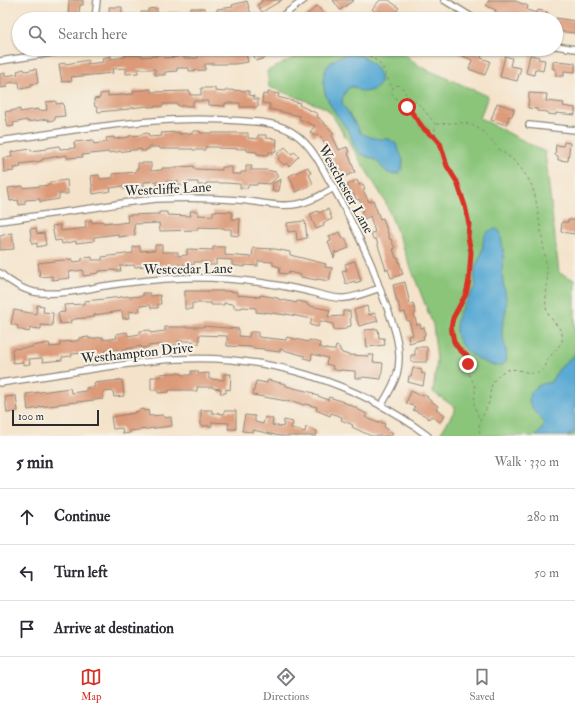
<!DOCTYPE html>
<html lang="en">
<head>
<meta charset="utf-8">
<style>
	body { margin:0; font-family:"IM FELL Double Pica",serif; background:#f2f2f3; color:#2b2b33 }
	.scale { position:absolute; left:12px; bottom:10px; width:87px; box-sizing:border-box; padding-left:4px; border:2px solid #2b2b2b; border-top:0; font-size:11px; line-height:14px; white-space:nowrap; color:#2b2b2b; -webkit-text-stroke:3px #f7f3e8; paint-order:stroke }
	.stop { position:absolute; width:12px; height:12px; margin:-9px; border:3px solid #d93025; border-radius:50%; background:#fff }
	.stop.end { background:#d93025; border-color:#fff; box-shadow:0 1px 4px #0008 }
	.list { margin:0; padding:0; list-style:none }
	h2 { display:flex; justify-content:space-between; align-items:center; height:52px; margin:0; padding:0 16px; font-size:17px }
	h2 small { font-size:13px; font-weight:400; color:#7c7c81 }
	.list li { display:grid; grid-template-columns:26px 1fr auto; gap:12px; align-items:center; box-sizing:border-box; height:56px; padding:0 16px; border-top:1px solid #e1e1e2 }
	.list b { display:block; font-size:15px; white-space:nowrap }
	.list em { font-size:13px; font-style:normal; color:#7c7c81 }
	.icon { flex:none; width:22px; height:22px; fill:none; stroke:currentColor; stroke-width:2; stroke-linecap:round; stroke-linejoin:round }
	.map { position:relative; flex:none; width:575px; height:436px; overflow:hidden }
	.search { position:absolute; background:#fff; box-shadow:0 1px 3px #0004; left:12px; right:12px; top:12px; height:44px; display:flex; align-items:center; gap:10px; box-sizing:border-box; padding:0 14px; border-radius:22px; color:#7c7c81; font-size:15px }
	.sheet { height:220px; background:#fff }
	nav { display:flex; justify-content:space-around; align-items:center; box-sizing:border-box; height:56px; border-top:1px solid #e1e1e2; background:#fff; font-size:11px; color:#7c7c81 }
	nav a { display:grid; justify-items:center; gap:2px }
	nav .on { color:#d93025 }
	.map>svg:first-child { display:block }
</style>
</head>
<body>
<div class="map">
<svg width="575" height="436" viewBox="0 0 575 436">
	<rect width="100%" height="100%" fill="#f7f3e8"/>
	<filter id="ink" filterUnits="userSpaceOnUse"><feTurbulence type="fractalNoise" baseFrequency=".025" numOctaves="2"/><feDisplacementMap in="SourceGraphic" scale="8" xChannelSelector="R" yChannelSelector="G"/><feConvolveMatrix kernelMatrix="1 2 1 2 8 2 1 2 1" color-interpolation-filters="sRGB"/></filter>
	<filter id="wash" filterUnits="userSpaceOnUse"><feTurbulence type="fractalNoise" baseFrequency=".012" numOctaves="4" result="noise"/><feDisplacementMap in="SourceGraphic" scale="16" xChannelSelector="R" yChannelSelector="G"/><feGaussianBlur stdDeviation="0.9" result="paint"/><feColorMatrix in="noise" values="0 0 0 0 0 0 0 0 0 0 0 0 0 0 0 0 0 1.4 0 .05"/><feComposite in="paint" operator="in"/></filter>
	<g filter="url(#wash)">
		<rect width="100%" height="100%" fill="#f4e3ca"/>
		<path fill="#8ac57a" stroke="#5a7852" d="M312,49H398L421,67L488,96L480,118L545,152L559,273L575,280V436H439L456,408L433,392L437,360L433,325L385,201L334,118L326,108L269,87L267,71Z"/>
		<path fill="#5aaad4" stroke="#426a80" d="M348,54C350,54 353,53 355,54C371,56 395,85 369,91C363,93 359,91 355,87H350C345,91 342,97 342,103L361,133L370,137L379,139H389L396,144L403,160L402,169L399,173C394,174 391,175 387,172C383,170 381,164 377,161C372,157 363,157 358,151C353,146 352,137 349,132C342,121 332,110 327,98C318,77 325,59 348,54Z
			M495,229C497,229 499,230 500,232C501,233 504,256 504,259C504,263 502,266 502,270C502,284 508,296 506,310C505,317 502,323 502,330C502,339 510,356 505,363C498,371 479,360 472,355C466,351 461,345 458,339C456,336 456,330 456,327C456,311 469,300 476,286C476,282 474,278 475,273C475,266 478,261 481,255C485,245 479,232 495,229Z
			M575,354V432L567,436H536C540,431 545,427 543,421C533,411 520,397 538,386C542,384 546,383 551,382C555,372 566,362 575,354Z"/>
		<g id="blocks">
			<path fill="#dc9a78" d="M69,0H83V5H80L79,13H74L75,19H68Z
				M261,0H282L262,12L257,5L262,2Z
				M333,0H354L340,10Z
				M380,0H389L399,8L390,18L381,11L378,14L372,9Z
				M489,0H513L528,6L527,10L537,13L538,10L547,12L546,19H529L515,14L513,19H512L495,13L496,10L486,6Z
				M247,1L251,14L243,16V19H214L213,12H217V9L233,7L232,5Z
				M317,6L325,15L320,19H302Z
				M109,7H122V14H125V19H110Z
				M157,8V19H141V12H148V9Z
				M191,8H205V19H191Z
				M406,11L413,15L410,19H401Z
				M168,12H181V19H169Z
				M556,18L575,21V33L556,31Z
				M238,49H245L248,62L235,64H205V70L189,71V68H177V71L165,72V75H155V69H138V73L126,74V68L112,69L113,73L71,77L72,81L62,82L59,64L66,63V64L88,60V64L103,62L102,58L111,56V59L125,57V55H142V57L157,56V52H164V58L177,57V52L184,51V58H198V52H205V54H221V51H232V50Z
				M252,49H278V50L269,53L270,54L265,56V58L256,61Z
				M448,49H469L482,54L481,58L490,61L485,75L469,69L472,60Z
				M530,55L539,57L538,59L545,60L543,71L535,69L534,75L526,73Z
				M505,56L512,58L510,66L521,68L517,81L500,77Z
				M553,61L568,62L575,63V72L564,71V76H556V69H553Z
				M24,69L25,71L36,69L38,83L31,84V87L20,89L19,82L7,83V87L0,88V74L5,73V76L18,74L17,71Z
				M201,88H215V91L225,92L226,90L249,91V95L254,96V99H258V107H240V103H225V106L208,105V101H193V106H178V104H163V106L148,107V106L130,108V109L98,112L97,107H95L94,99L100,98V94L108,93V96L134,94L133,91L151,89V92L190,91V95H201Z
				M268,92L279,94L278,97L300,103L299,105L318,114L317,116L334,133L332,135L339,150L347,147L349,153H348L355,172L344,177L341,169L336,171L323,140L317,134L314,136L310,132L315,126L299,119L300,116L269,109L270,104L262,103L263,94L268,95Z
				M529,93L547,94L546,101L564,103L563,106L575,108V115L556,113V115L548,114V112L537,111V109L528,108Z
				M56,101V104L63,103L65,116L55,117V120L48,121V119L27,122V120L13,123L14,126L8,127L5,112L20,109V112L38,109V111L47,110L46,102Z
				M497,103L514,109L512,116H509L506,125L491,120Z
				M193,131H200V133H248V138L258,139V135H266V138L277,139L276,152H269L268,155L257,154V152L247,151V149L218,148V147H205V150H193V149H160V147H149V149H146V151H141V149L108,153V152L82,155L83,157L67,158V155L42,159V161L20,164L21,167L13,168L14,171L4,172L3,158L12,157L11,152L31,149V151L47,149V148L59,146L60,149L75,148L74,142L93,140L94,144L107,142L106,138L114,137V139L129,137V136L141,135V134L148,133L149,137L162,136L161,133L179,132V134L193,133Z
				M564,142L570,143L568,161L558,160V156L555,155L556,145L563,146Z
				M285,147L292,154L294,152L299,156L289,166L286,163L284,165L278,159L280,157L277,154Z
				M138,163H151V171L162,170V168H178V167L194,166V169L222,170V167H232V174H241V172H246V166H252L251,170H266L276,172V175H279L270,184L257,183V185H248V188H240V184L226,183H206V185H198V182H186V185H178V181H164V186H157V181L144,182V187L131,188V189H124V186L110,188L111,191L93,194L91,176L99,175L100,179L113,178V174L136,172V169H138Z
				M308,167L311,173L309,174L313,184L296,192L289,176Z
				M281,179L279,191H272L273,183Z
				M67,180L68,194H59V199L40,202V199L25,200V204L19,205L18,200L10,201L8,188L23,186V188L50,185V182Z
				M357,180L359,185L363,184L365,189L363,190L369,202L373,200L380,219L383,218L390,240L391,239L395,249H393L396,258H398L403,274L391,278L388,269L386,270L376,239H373L371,233L375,232L370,216L364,219L361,212L364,210L359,199L357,200L352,191L350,192L347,185Z
				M328,209L332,219L323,223L324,226L316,229L310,214L318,211L319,213Z
				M190,211H198V215L213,216V211L232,212V219H240L239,236L231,235V229H224V228L198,227V230L160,231L159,223L134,224L135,235L118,237V234L94,237V241L76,243V241L62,244L61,240L55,241L52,226L60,225L61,231L86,228L85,221L92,220V223L103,221V223L112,222L113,224L128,222L127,215L159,214V212H167V215L191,216Z
				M568,220H575V234L561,232L562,222H568Z
				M305,221L307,238L297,240L296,231L288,232L287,223Z
				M36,228L37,234L44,233L46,245L37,247V243L32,244L30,229Z
				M340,232L343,239L345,238L349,248L336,253L335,251L334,258L328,242L331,241L329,236Z
				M12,233L14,249L0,250V236L4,235V234Z
				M155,245H162V252H178V256L187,255V249L213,250V247H225V255L252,257L253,248L275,249L290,252V255L326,264L325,267L332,268L329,281L317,279V280L311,279L301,277V275L289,272L288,274L279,273L280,267L273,265V262L258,261V266L245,265V267L232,265V260L216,259V265H209V262H194V265H156L135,267L134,265L120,266L121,271H115V270L99,271V273L91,274V275L83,276V270L69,272L70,278L52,280V276L40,277L38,263L72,259V262L82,261V258L92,257V260H102V257L133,253V247L140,246V251L155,250Z
				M355,261L361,281L355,283V281L346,284L342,271L347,270L345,264Z
				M405,282L410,304L413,303L416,313L414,314L417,325L420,324L421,328L424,327L425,335L423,336L424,339L409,343L408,336L413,335L409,320L407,321L405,312L401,313L398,302H397L393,285Z
				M185,291H226L237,292V295L260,297V295L267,296L278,298V299L297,303V301L307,303V305L310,306L330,310L328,317L343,316V311H350L351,326L346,327V329L334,330L333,324L320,321L318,327L310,325L312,319L286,314V315L265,312V313L256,312V308L242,307V308H234V304L224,303V305H211V303H192V309H185Z
				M143,293H150V296L160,295L161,304H158V308H151L150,305L139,306L140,311L128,312L129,318L123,319L122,311L94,315V317L74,319V320H70L71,323L60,324L58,313L65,312L64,305L84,304V301L105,299L121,297L128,296V297L143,296Z
				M37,305L44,306L43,312L53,313L52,326L41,325V329L30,328L29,332L18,329V326L11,324L14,310L36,314Z
				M367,306L369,315L375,313L378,321L359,326L354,310Z
				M203,326L239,329V336L249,337L250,332H258V337L286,340L287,337L308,342L309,340L320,343L319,347L330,350H335L336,346L340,348V351L342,352V353L349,355L368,356V355H374L373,362L383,363L381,379L363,377L362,378H355V371L340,370V371L332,369L333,366L326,364L328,358L312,354L311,360L304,358L305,356L280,349V352L264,350V349L253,348V347L227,346V336L199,335V344H193V341H178L179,345H170V344L157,345L148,346V347L141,348V346L126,349V350L119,351L118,349L105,351L106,353L91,356H86V353L72,354V356L62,357V360L43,362L42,358L29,359L30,364L23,365V362L13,363L12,349L32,347V346L49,343L50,347L60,346V342L76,341L79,340V338L89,337V339L103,337V340L117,338L116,334L127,332L128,336L140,334V331L150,330V333L165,331V327H203Z
				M378,329L379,338H384L385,345L367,347L365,330Z
				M415,347H427V362H411V355H415Z
				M413,368L422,370L421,373L425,374L423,386L408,382L409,376H411Z
				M191,371H198V374L209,373V379L224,380V374H231L230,390L226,389V393H220L221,389L213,388V387H197V391H191V390H169V392L158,393V390H151V377H161V374L172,373H179L182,374V375H191Z
				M122,380L124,396L114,397L113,391L103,392V399L58,404V405L39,407V408L28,410L26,394L70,388L71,393L86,391V388L95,387L94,383Z
				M268,380L286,384V386L314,393L313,394L328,400L329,397L341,401L357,408V409L367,414L365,417L378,423L379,421L385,424L384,427L393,433L391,436H371L352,427L353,425L341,420L342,417L331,413L330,416L316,410L317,407L305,404L304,405L292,401V402L253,395L256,381L267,383Z
				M411,391L421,396L422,394L428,397L427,398L438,406L436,409L445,415L440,422L431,416L429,419L424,415L413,410L415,407L406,403Z
				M16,396L18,411L7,413L5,397Z
				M143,409L144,411L148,410L149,416L163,415L164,418L171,417L172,426L130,431V433L123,434L122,428L113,429L111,417L135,413L134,412L139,411V410Z
				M201,410H212V413L224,414V411H236V429H228L229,423L212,422V426H201Z
				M245,415L255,416V422L263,424L265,417L273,419L272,425L283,427L284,420L293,422L291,428L305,432L306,427L317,431L316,436H280L253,430V432L242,431Z"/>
		</g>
	</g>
	<g filter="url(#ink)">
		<use href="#blocks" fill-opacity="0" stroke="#90877a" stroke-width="1"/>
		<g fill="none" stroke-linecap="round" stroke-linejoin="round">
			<g stroke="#90877a" stroke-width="8">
				<path id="street" d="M444,0L475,19
					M95,19L97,0
					M278,19L304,0
					M556,46L575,49
					M0,61L78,49
					M529,125L575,130
					M0,141C82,129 160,114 243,121C261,122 280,123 295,134C311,145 320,163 329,180C345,208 359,236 372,266C376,277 379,287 383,297C392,321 404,348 397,374C394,385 387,396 381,406
					M0,221C31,217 62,212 93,208C114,204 135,201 156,199C183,198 211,198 238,200C256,201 280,208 298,204C311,202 322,194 334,188
					M0,273C10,282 21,289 34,292C57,296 81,290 104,286C130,282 156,279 182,278C216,277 249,280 282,286C293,288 304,290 315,293C325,296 335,299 345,298C357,297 368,292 380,288
					M0,383C33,378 66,373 99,368C125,365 151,360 178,359C266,354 357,382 428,436"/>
			</g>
			<path stroke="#90877a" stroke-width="1" stroke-dasharray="3 3" stroke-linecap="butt" d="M359,49L377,61L382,66L392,88
				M436,124C460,123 469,118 489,137C493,141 496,146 501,151C505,154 509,156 513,160C520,166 527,176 531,184C536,195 537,208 539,220C542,238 546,257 547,277C548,286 545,297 546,307C547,320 566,328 562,341C559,348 553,352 549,358C546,362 546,368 542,371C530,381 512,357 495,379C489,386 491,397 488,405C483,417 476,422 481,436
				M435,137C423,132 419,119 410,110C406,106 395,99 393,95C391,92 392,90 394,86L396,85L401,86L406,94L422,107L435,124V137L442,147L445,162L449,170L457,182L463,196L465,206L469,224L468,237L471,252L469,280L466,294L453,318L451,327L454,342L459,349L467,356L468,359L469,374L475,386V393L474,405L480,421"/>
			<use href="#street" stroke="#fff" stroke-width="5.5"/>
		</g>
	</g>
	<g fill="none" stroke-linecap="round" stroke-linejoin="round" filter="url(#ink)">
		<path stroke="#d93025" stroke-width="5" d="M407,107L410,110L423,128L431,135L435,137L440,143L447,166L457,182L465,206L469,224L468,237L471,252L469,280L468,285L466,294L453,318L451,327L454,342L459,349L467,356L468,364"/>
	</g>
	<g text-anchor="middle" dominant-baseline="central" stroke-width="4" stroke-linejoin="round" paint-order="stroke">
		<g font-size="14" fill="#2b2b2b" stroke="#f7f3e8">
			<text transform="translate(168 189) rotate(-3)">Westcliffe Lane</text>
			<text transform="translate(346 189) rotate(61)">Westchester Lane</text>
			<text transform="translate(188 269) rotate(-1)">Westcedar Lane</text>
			<text transform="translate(137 353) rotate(-6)">Westhampton Drive</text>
		</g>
	</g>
</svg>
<div class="scale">100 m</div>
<div class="stop" style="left:407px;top:107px"></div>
<div class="stop end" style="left:468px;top:364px"></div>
<div class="search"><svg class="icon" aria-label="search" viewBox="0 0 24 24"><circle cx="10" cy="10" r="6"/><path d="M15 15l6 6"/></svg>Search here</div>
</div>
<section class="sheet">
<h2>5 min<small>Walk · 330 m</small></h2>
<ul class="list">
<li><svg class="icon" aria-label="ahead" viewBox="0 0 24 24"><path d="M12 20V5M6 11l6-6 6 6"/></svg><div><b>Continue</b></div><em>280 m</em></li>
<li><svg class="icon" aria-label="left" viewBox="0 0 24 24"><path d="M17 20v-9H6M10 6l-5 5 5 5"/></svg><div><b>Turn left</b></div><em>50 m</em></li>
<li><svg class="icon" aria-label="arrive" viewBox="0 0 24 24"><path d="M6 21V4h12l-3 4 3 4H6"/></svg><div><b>Arrive at destination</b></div></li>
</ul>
</section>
<nav>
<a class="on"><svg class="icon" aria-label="map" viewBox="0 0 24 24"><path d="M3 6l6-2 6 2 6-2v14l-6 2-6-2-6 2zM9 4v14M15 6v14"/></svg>Map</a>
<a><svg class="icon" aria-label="directions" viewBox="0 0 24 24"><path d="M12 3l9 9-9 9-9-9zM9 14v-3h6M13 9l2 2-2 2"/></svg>Directions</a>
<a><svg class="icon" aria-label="saved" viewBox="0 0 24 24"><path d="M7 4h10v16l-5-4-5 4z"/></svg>Saved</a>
</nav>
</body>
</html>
